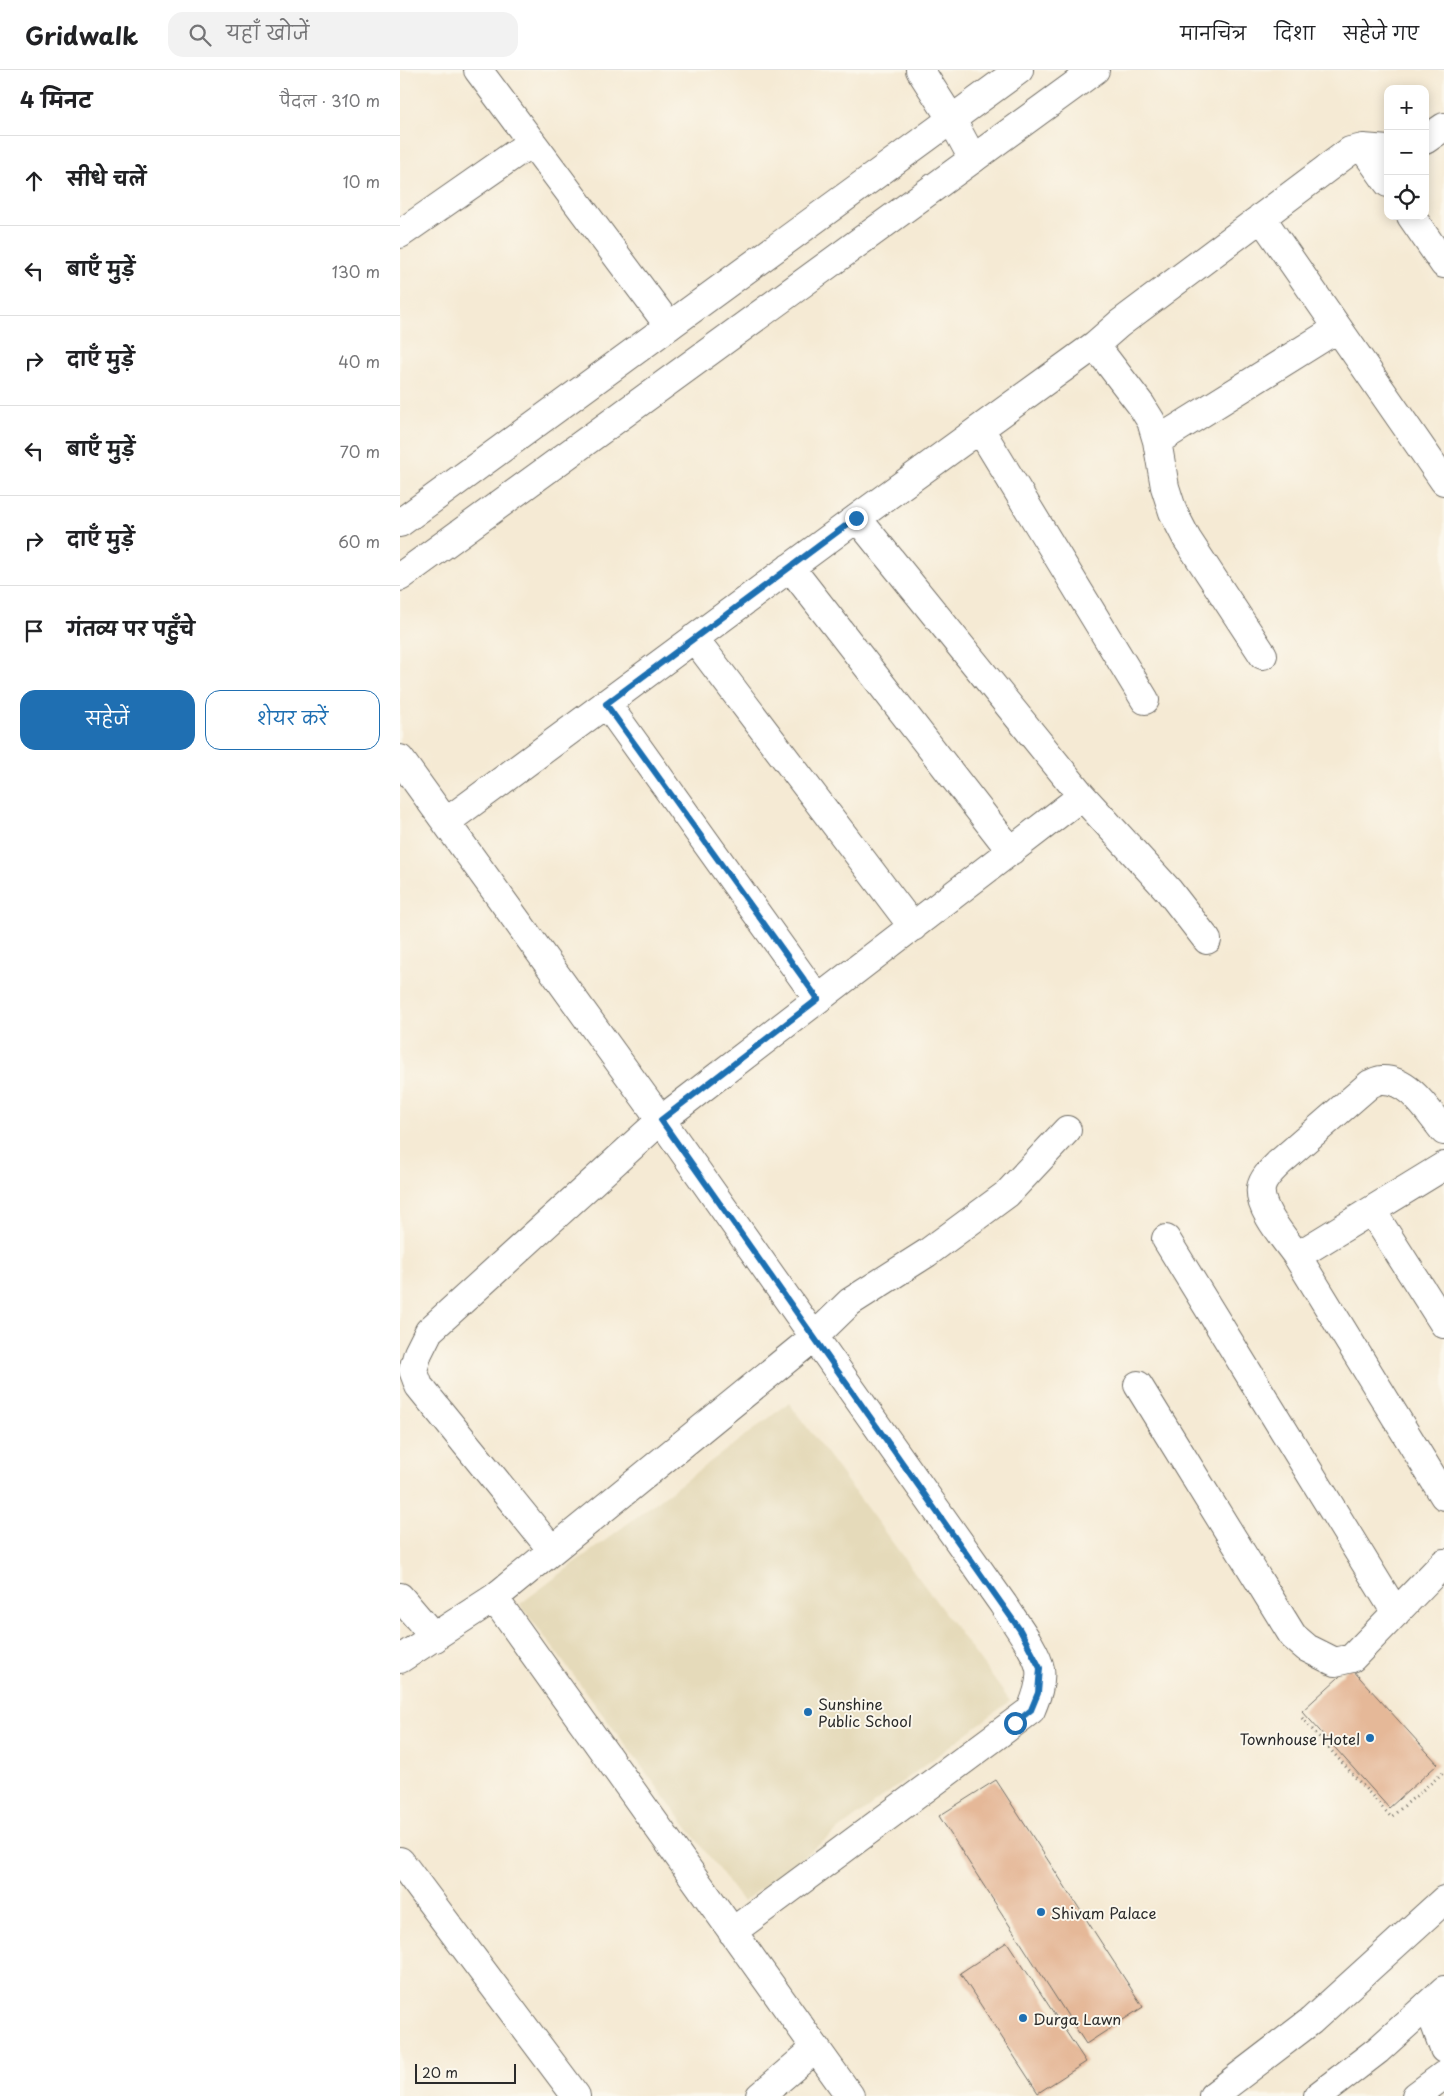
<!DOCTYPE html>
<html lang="hi">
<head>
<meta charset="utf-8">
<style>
	body { margin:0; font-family:"Playpen Sans","Playpen Sans Deva",sans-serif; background:#f2f2f2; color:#202124 }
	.controls { position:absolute; right:15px; top:15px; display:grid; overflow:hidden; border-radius:10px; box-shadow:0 2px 12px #0003 }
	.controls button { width:45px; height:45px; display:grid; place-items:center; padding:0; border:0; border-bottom:1px solid #e0e0e0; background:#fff; color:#202124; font:25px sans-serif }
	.scale { position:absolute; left:15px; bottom:12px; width:101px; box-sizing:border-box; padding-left:5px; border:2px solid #2b2b2b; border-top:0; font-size:14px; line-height:18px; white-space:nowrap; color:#2b2b2b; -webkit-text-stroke:4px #fbf7ec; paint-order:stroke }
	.stop { position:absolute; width:15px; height:15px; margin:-11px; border:4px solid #1f6fb2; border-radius:50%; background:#fff }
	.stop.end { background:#1f6fb2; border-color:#fff; box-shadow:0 1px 5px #0008 }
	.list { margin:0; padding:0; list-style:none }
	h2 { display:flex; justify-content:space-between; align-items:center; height:65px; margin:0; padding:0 20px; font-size:21px }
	h2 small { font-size:16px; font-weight:400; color:#757577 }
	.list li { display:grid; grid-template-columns:32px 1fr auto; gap:15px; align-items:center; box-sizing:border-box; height:90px; padding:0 20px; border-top:1px solid #e0e0e0 }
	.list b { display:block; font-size:19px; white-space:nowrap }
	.list em { font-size:16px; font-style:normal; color:#757577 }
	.actions { display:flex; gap:10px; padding:15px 20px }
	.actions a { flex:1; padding:11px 0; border:1px solid #1f6fb2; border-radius:15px; text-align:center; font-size:18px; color:#1f6fb2 }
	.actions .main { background:#1f6fb2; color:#fff }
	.icon { flex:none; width:28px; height:28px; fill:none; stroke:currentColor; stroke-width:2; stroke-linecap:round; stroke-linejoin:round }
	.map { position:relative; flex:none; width:1044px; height:2026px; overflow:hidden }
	header { display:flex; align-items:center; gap:30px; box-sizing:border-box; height:70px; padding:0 25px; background:#fff; border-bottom:1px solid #e0e0e0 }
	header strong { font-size:24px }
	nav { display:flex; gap:28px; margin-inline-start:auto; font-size:18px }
	.search { width:350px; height:45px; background:#f2f2f2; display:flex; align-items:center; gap:12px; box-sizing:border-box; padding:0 18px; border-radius:15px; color:#757577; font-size:19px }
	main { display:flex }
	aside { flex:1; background:#fff }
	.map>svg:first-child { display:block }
</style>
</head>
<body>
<header>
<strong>Gridwalk</strong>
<div class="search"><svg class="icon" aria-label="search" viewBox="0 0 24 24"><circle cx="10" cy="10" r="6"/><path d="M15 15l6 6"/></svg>यहाँ खोजें</div>
<nav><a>मानचित्र</a><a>दिशा</a><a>सहेजे गए</a></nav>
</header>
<main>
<aside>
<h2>4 मिनट<small>पैदल · 310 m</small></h2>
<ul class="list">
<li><svg class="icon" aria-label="ahead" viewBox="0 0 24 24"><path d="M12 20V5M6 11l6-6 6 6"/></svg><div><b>सीधे चलें</b></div><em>10 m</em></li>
<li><svg class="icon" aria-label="left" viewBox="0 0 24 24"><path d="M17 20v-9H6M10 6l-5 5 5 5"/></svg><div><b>बाएँ मुड़ें</b></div><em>130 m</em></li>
<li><svg class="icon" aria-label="right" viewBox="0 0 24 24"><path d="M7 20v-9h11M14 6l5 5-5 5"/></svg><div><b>दाएँ मुड़ें</b></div><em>40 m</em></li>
<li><svg class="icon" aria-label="left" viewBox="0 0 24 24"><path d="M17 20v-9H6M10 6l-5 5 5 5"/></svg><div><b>बाएँ मुड़ें</b></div><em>70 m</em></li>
<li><svg class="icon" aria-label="right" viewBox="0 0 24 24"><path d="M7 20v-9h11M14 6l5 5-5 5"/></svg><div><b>दाएँ मुड़ें</b></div><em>60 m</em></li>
<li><svg class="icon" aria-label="arrive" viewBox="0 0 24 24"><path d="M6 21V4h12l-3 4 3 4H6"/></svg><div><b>गंतव्य पर पहुँचे</b></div></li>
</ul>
<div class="actions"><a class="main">सहेजें</a><a>शेयर करें</a></div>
</aside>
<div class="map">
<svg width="1044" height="2026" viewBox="0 0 1044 2026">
	<rect width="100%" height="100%" fill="#fbf7ec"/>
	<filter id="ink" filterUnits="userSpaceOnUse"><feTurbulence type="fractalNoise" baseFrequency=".02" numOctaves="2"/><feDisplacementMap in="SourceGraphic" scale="10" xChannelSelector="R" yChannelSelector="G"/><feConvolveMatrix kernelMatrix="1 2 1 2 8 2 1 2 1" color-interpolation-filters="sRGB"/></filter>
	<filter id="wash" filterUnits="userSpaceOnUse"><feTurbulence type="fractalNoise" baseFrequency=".0096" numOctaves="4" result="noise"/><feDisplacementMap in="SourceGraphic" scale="20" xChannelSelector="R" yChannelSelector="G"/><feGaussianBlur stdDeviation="1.12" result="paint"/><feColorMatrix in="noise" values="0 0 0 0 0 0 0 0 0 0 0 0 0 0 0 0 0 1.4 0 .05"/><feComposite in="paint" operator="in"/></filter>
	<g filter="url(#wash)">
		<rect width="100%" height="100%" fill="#f5ead4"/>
		<path fill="#e5daba" d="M389,1333L610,1631L343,1832L120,1534Z"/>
		<g id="blocks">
			<path fill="#e5b898" d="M950,1597L1038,1694L989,1738L902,1641Z
				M596,1710L743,1937L686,1974L539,1746Z
				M607,1872L686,1992L638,2023L560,1903Z"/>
		</g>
	</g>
	<g filter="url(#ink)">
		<use href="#blocks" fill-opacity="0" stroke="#726e66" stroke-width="1"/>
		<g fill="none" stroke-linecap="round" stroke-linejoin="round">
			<g stroke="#726e66" stroke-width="30">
				<path id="minor" d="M78,0L269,256
					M520,0L552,50L573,89
					M1025,70L1044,57
					M963,78L988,113
					M1011,146L1044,194
					M861,147L1044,411
					M0,164L132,72
					M695,275L741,335L751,351L757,371L765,417L773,442L787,469L863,585
					M580,359L745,630
					M757,371L938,258
					M457,448L682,726L769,821L807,870
					M390,497L611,781
					M294,568L513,857
					M206,633L418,929
					M0,689L261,1050L603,1534C613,1550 637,1581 640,1599C642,1613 636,1628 631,1640L332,1862
					M46,752L457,448L695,275L719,254L950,81L963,78L988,80
					M1044,1096L897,1186L1044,1426
					M972,1141L1044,1254
					M766,1169L996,1543
					M897,1186C885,1169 858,1139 861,1118C863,1108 872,1100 879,1093L970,1014C973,1013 978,1010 981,1010C1009,1008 1029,1043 1044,1061
					M738,1315L893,1566L907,1578L935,1592L952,1588L1044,1493
					M152,1480L19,1316L13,1300L18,1283L29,1261L261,1050L682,726
					M0,1527L35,1568
					M94,1528L450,2026
					M0,1589L94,1528L413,1268L450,1232L527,1183L607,1124L667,1060
					M0,1791L176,2026
					M1028,1935L1044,1979
					M360,2026L415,1979
					M1016,2026L1044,2005"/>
			</g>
			<g stroke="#726e66" stroke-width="30">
				<path id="tertiary" d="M0,453L619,0
					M0,507L695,0
					M813,2026L911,1951L1044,1830
					M918,2026L978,1980L1044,1920"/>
			</g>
			<path stroke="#726e66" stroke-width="3" stroke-dasharray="1 4" stroke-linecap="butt" d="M902,1648L991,1747L1044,1702"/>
			<use href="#minor" stroke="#fff" stroke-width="28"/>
			<use href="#tertiary" stroke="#fff" stroke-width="28"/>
		</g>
	</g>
	<g fill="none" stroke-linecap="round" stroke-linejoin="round" filter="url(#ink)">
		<path stroke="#1f6fb2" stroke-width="6" d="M456,448L206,634L418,929L261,1050L620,1560L640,1598L638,1623L631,1640L615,1653"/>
	</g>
	<g fill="#1f6fb2" stroke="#fbf7ec" stroke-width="2">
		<circle cx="408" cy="1642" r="5"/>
		<circle cx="970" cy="1668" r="5"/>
		<circle cx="641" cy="1842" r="5"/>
		<circle cx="623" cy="1948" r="5"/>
	</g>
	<g text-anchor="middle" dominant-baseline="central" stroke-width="4" stroke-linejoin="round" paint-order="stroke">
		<g font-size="15" fill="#2b2b2b" stroke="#fbf7ec" text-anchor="start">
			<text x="418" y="1633">Sunshine<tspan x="418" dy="17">Public School</tspan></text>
			<text x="960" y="1668" text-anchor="end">Townhouse Hotel</text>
			<text x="651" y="1842">Shivam Palace</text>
			<text x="633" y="1948">Durga Lawn</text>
		</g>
	</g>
</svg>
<div class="controls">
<button>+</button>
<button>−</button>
<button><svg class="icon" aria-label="locate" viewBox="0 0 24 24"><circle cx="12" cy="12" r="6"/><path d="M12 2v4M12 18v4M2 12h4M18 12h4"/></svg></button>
</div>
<div class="scale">20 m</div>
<div class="stop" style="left:615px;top:1653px"></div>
<div class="stop end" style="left:456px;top:448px"></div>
</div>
</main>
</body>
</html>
